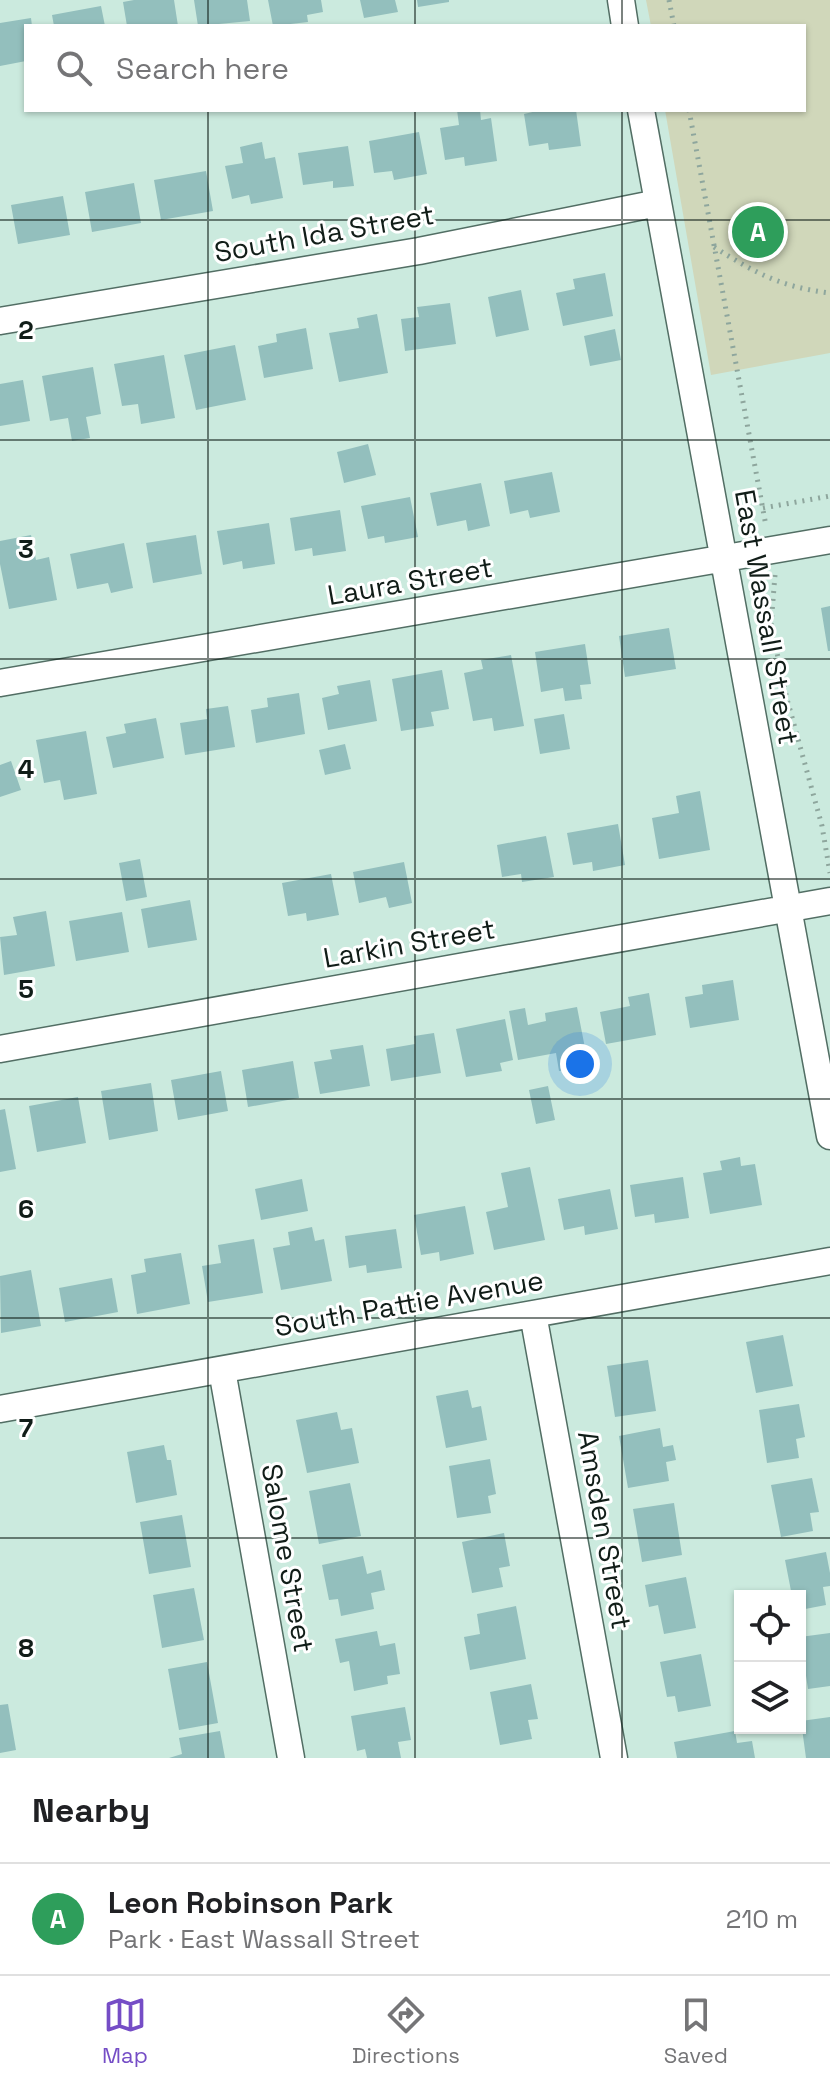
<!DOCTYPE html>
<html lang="en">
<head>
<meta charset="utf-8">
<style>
	body { margin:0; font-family:"Space Grotesk",sans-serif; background:#f2f2f2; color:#202124 }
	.controls { position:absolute; right:24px; bottom:24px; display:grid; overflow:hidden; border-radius:0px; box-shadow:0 2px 6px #0004 }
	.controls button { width:72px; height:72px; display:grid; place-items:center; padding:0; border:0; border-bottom:2px solid #e0e0e0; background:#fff; color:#202124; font:40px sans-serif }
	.you { position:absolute; left:580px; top:1064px; width:28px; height:28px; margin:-20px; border:6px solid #fff; border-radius:50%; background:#1a73e8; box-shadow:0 0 0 12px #1a73e833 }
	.badge { display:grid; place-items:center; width:52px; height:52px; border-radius:50%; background:#754dc6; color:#fff; font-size:26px; font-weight:700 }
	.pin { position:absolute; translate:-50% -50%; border:4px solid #fff; box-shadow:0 2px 8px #0006 }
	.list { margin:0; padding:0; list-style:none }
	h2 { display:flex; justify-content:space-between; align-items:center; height:104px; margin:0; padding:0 32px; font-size:34px }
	h2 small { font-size:26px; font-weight:400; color:#757577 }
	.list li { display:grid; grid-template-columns:52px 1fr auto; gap:24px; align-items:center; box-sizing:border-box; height:112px; padding:0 32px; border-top:2px solid #e0e0e0 }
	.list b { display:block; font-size:30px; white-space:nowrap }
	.list p { margin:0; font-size:26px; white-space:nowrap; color:#757577 }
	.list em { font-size:26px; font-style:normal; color:#757577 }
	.icon { flex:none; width:44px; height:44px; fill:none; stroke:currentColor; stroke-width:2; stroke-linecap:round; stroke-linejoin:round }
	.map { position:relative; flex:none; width:830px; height:1758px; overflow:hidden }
	.search { position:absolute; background:#fff; box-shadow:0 2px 6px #0004; left:24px; right:24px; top:24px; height:88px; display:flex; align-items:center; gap:20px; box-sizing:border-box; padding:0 28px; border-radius:0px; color:#757577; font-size:30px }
	.sheet { height:216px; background:#fff }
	nav { display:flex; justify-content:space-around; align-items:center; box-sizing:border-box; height:112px; border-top:2px solid #e0e0e0; background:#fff; font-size:22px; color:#757577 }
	nav a { display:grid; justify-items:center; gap:4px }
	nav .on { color:#754dc6 }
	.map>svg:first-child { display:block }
</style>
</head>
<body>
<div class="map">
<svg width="830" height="1758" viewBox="0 0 830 1758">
	<rect width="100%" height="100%" fill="#cbeade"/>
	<path fill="#d0d7ba" d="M646,0H830V353L711,375L665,110H804V26H651Z"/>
	<path fill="#93bfbd" d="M134,0H174L178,26H127L123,2Z
		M194,0H247L250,21L198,26Z
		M268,0H321L323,12L307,15L308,22L273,26Z
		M360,0H395L398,12L364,18Z
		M417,0H449V2L418,7Z
		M101,6L105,26H54L52,15Z
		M31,18L32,26H26V61L0,66V23Z
		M457,110H480L481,120L491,118L497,161L465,166L464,157L445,160L440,128L459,125Z
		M541,110H576L581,146L549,150L548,143L529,146L524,114Z
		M419,132L427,174L394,180L392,171L374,173L369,141Z
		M262,142L265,159L275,157L283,198L251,204L249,195L232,199L225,166L243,163L240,147Z
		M348,146L354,186L333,188V181L303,185L298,153Z
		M206,171L213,211L161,220L154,180Z
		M134,183L141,223L92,232L85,192Z
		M63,196L70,235L18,244L11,205Z
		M605,273L613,316L563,326L556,293L575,289L573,279Z
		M521,290L529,330L496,337L488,297Z
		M450,303L456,344L405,351L401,319L419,317L417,307Z
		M377,314L388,373L339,382L329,333L359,328L357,318Z
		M306,328L313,369L264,378L258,346L277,342L276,334Z
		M615,329L621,360L590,366L584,336Z
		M235,345L246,400L196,410L184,355Z
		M164,355L175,418L141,424L138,404L122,406L114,364Z
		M93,367L101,414L86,417L90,438L72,441L68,418L50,421L42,376Z
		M23,380L30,421L0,426V384Z
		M368,444L376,475L344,483L337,452Z
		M552,472L560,512L530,518L528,510L510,514L504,481Z
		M481,483L490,526L468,531L466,520L437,526L430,493Z
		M410,497L418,537L385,543L384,536L368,539L361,506Z
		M340,510L346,551L313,556L312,548L295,551L290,518Z
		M269,523L275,564L243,569L242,561L223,565L217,531Z
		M31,535L36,560L49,557L57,600L9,609L0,564V541Z
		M196,535L202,574L153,583L146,543Z
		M124,543L133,588L111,593L108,583L77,589L70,554Z
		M830,606V651H828L821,608Z
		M669,628L676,669L625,677L619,636Z
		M585,644L591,684L580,685L582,699L565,701L563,688L541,692L535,652Z
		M511,655L524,726L494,731L492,718L473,721L464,673L483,669L481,660Z
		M442,670L449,709L431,712L434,726L401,731L392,679Z
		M370,680L377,721L328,730L322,698L339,694L337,686Z
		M299,693L305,734L256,743L251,710L268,707L267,698Z
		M228,706L235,747L185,755L180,723L207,719L206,709Z
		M564,714L570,749L540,754L534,719Z
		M156,718L164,758L113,768L106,737L126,733L124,724Z
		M86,731L97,794L64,800L60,780L44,783L36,740Z
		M345,744L351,769L325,775L319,750Z
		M11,761L21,790L0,797V765Z
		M700,791L710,850L659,859L652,818L679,813L676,796Z
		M618,824L625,865L593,871L592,862L573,865L567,833Z
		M546,836L554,877L522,882L521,874L502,877L497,845Z
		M140,859L147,897L126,901L119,863Z
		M404,862L412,903L389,908L386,897L359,903L353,872Z
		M331,874L339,915L307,921L306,913L288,916L282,883Z
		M190,900L197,940L148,948L141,909Z
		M46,911L55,966L4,975L0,937L17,935L13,917Z
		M122,912L129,952L76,961L69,921Z
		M733,980L739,1020L690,1028L685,997L703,994L702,985Z
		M649,993L656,1035L606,1044L600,1012L630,1006L628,997Z
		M577,1007L585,1048L572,1051L575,1069L559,1071L556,1053L518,1060L509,1011L525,1008L528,1025L546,1021L545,1013Z
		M505,1019L513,1060L500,1063L502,1071L466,1077L456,1029Z
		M434,1033L441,1073L391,1081L386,1049L415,1044L414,1036Z
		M363,1045L370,1086L320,1094L314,1062L332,1059L330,1050Z
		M293,1061L299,1098L248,1107L242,1070Z
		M221,1071L228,1111L178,1120L171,1080Z
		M151,1083L158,1131L109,1140L101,1091Z
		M548,1086L555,1120L536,1124L529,1090Z
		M78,1097L86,1143L37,1152L29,1106Z
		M5,1109L16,1169L0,1172V1110Z
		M740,1157L741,1166L755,1164L762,1205L710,1214L703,1173L722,1170L720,1161Z
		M530,1167L545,1240L494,1250L486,1212L508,1207L501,1173Z
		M683,1177L689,1218L655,1223L654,1214L635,1217L630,1185Z
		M302,1179L308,1211L261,1220L255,1189Z
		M610,1189L618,1229L585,1235L584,1226L564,1230L558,1199Z
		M465,1206L474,1254L440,1261L439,1252L421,1255L414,1215Z
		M312,1227L315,1241L324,1239L332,1281L281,1290L273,1248L290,1245L288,1232Z
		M396,1229L402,1268L367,1273L366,1265L349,1268L345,1236Z
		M254,1239L263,1293L208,1302L202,1266L221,1263L218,1245Z
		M181,1253L190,1304L137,1314L131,1275L146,1272L144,1259Z
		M31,1270L41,1326L1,1333L0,1276Z
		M112,1278L118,1312L65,1322L59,1288Z
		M783,1335L793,1386L756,1393L746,1342Z
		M648,1360L656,1411L615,1417L607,1366Z
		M468,1390L472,1408L481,1406L487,1440L446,1448L436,1396Z
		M799,1404L805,1437L796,1439L799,1458L767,1463L759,1410Z
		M337,1412L341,1430L352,1428L359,1463L307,1473L296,1420Z
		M660,1428L663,1447L673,1445L676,1460L666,1462L669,1481L628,1488L619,1436Z
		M164,1445L167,1460H171L177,1495L136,1503L127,1452Z
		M490,1459L496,1494L488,1496L491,1513L457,1518L449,1466Z
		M812,1478L819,1512L810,1513L813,1531L781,1537L771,1485Z
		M350,1483L361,1536L319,1544L309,1491Z
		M674,1503L682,1555L642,1562L633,1509Z
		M182,1515L191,1567L149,1574L140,1522Z
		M504,1533L510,1566L499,1568L503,1587L472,1593L462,1542Z
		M826,1552L830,1573V1586L823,1587L826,1605L800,1610V1596H792L785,1560Z
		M363,1556L367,1574L381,1570L385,1590L371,1593L374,1609L341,1616L338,1599L329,1600L322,1565Z
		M686,1577L696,1628L664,1634L658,1605L649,1607L645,1585Z
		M194,1588L204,1640L162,1648L153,1595Z
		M516,1606L526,1659L470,1670L464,1637L480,1634L477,1614Z
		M377,1631L380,1646L395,1643L400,1674L387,1676L388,1684L354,1691L349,1661L340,1663L335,1639Z
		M830,1633V1686L808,1689L805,1669L800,1670V1637Z
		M701,1654L711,1706L678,1712L675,1696L667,1697L660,1662Z
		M207,1662L218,1723L179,1730L168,1669Z
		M531,1684L538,1719L528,1720L532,1739L500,1745L490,1692Z
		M8,1704L16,1750L0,1753V1705Z
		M405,1707L411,1740L398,1742L401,1758H367L365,1749L357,1751L351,1716Z
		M830,1717V1758H806L801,1721Z
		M220,1731L225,1758H169L182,1754L179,1738Z
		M735,1731L737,1743L752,1741L755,1758H677L674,1742Z"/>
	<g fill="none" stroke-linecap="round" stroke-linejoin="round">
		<g stroke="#526e64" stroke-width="29">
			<path id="minor" d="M621,0L625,26
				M641,110L830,1136
				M0,321L419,251L658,203
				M0,683L830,540
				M0,1049L830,901
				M533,1314L614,1758
				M222,1370L291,1758
				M0,1409L830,1261"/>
		</g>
		<path stroke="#8ea69d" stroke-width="5" stroke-dasharray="2 6" stroke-linecap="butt" d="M669,0L674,26
			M689,110L766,526
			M714,247C755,273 781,287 830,293
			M763,508L830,496
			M775,575L771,625L787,699L822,826L830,873"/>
		<use href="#minor" stroke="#fff" stroke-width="26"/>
	</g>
	<path fill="none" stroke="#111d18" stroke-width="2" stroke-opacity="0.55" d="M208,0V26M415,0V26M622,0V26M208,110V1758M415,110V1758M622,110V1758M0,220H830M0,440H830M0,659H830M0,879H830M0,1099H830M0,1318H830M0,1538H830"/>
	<g text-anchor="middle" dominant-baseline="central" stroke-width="6" stroke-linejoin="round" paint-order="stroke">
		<g font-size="28" fill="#111d18" stroke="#fff">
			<text transform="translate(324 233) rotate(-10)">South Ida Street</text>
			<text transform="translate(410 581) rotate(-10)">Laura Street</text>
			<text transform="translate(767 617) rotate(80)">East Wassall Street</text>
			<text transform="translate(409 943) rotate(-10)">Larkin Street</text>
			<text transform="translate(409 1303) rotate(-10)">South Pattie Avenue</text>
			<text transform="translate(605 1530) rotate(80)">Amsden Street</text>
			<text transform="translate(288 1558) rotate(80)">Salome Street</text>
		</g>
	</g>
	<g font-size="26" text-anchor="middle" font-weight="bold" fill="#111d18" stroke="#fff" stroke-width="6" stroke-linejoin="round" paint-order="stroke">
		<text x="26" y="339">2</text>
		<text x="26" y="558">3</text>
		<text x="26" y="778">4</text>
		<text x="26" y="998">5</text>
		<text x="26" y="1218">6</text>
		<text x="26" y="1437">7</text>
		<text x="26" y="1657">8</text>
	</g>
</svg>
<div class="controls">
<button><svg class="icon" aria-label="locate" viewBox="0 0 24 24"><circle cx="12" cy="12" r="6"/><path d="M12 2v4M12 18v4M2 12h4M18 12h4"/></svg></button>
<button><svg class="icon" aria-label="layers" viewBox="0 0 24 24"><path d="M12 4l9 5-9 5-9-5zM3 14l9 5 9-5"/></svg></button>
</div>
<div class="you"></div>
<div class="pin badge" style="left:758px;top:232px;background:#2e9e5b">A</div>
<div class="search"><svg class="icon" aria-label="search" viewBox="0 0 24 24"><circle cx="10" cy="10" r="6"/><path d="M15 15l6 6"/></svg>Search here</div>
</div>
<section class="sheet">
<h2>Nearby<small></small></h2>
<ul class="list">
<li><span class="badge" style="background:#2e9e5b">A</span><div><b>Leon Robinson Park</b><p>Park · East Wassall Street</p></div><em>210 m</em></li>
</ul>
</section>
<nav>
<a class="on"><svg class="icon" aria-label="map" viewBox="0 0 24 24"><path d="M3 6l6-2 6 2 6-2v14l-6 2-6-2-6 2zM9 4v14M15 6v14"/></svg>Map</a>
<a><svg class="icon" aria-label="directions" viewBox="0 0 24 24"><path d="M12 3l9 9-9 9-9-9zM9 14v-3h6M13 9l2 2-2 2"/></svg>Directions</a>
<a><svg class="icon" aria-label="saved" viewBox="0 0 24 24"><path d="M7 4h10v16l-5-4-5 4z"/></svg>Saved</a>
</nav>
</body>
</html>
